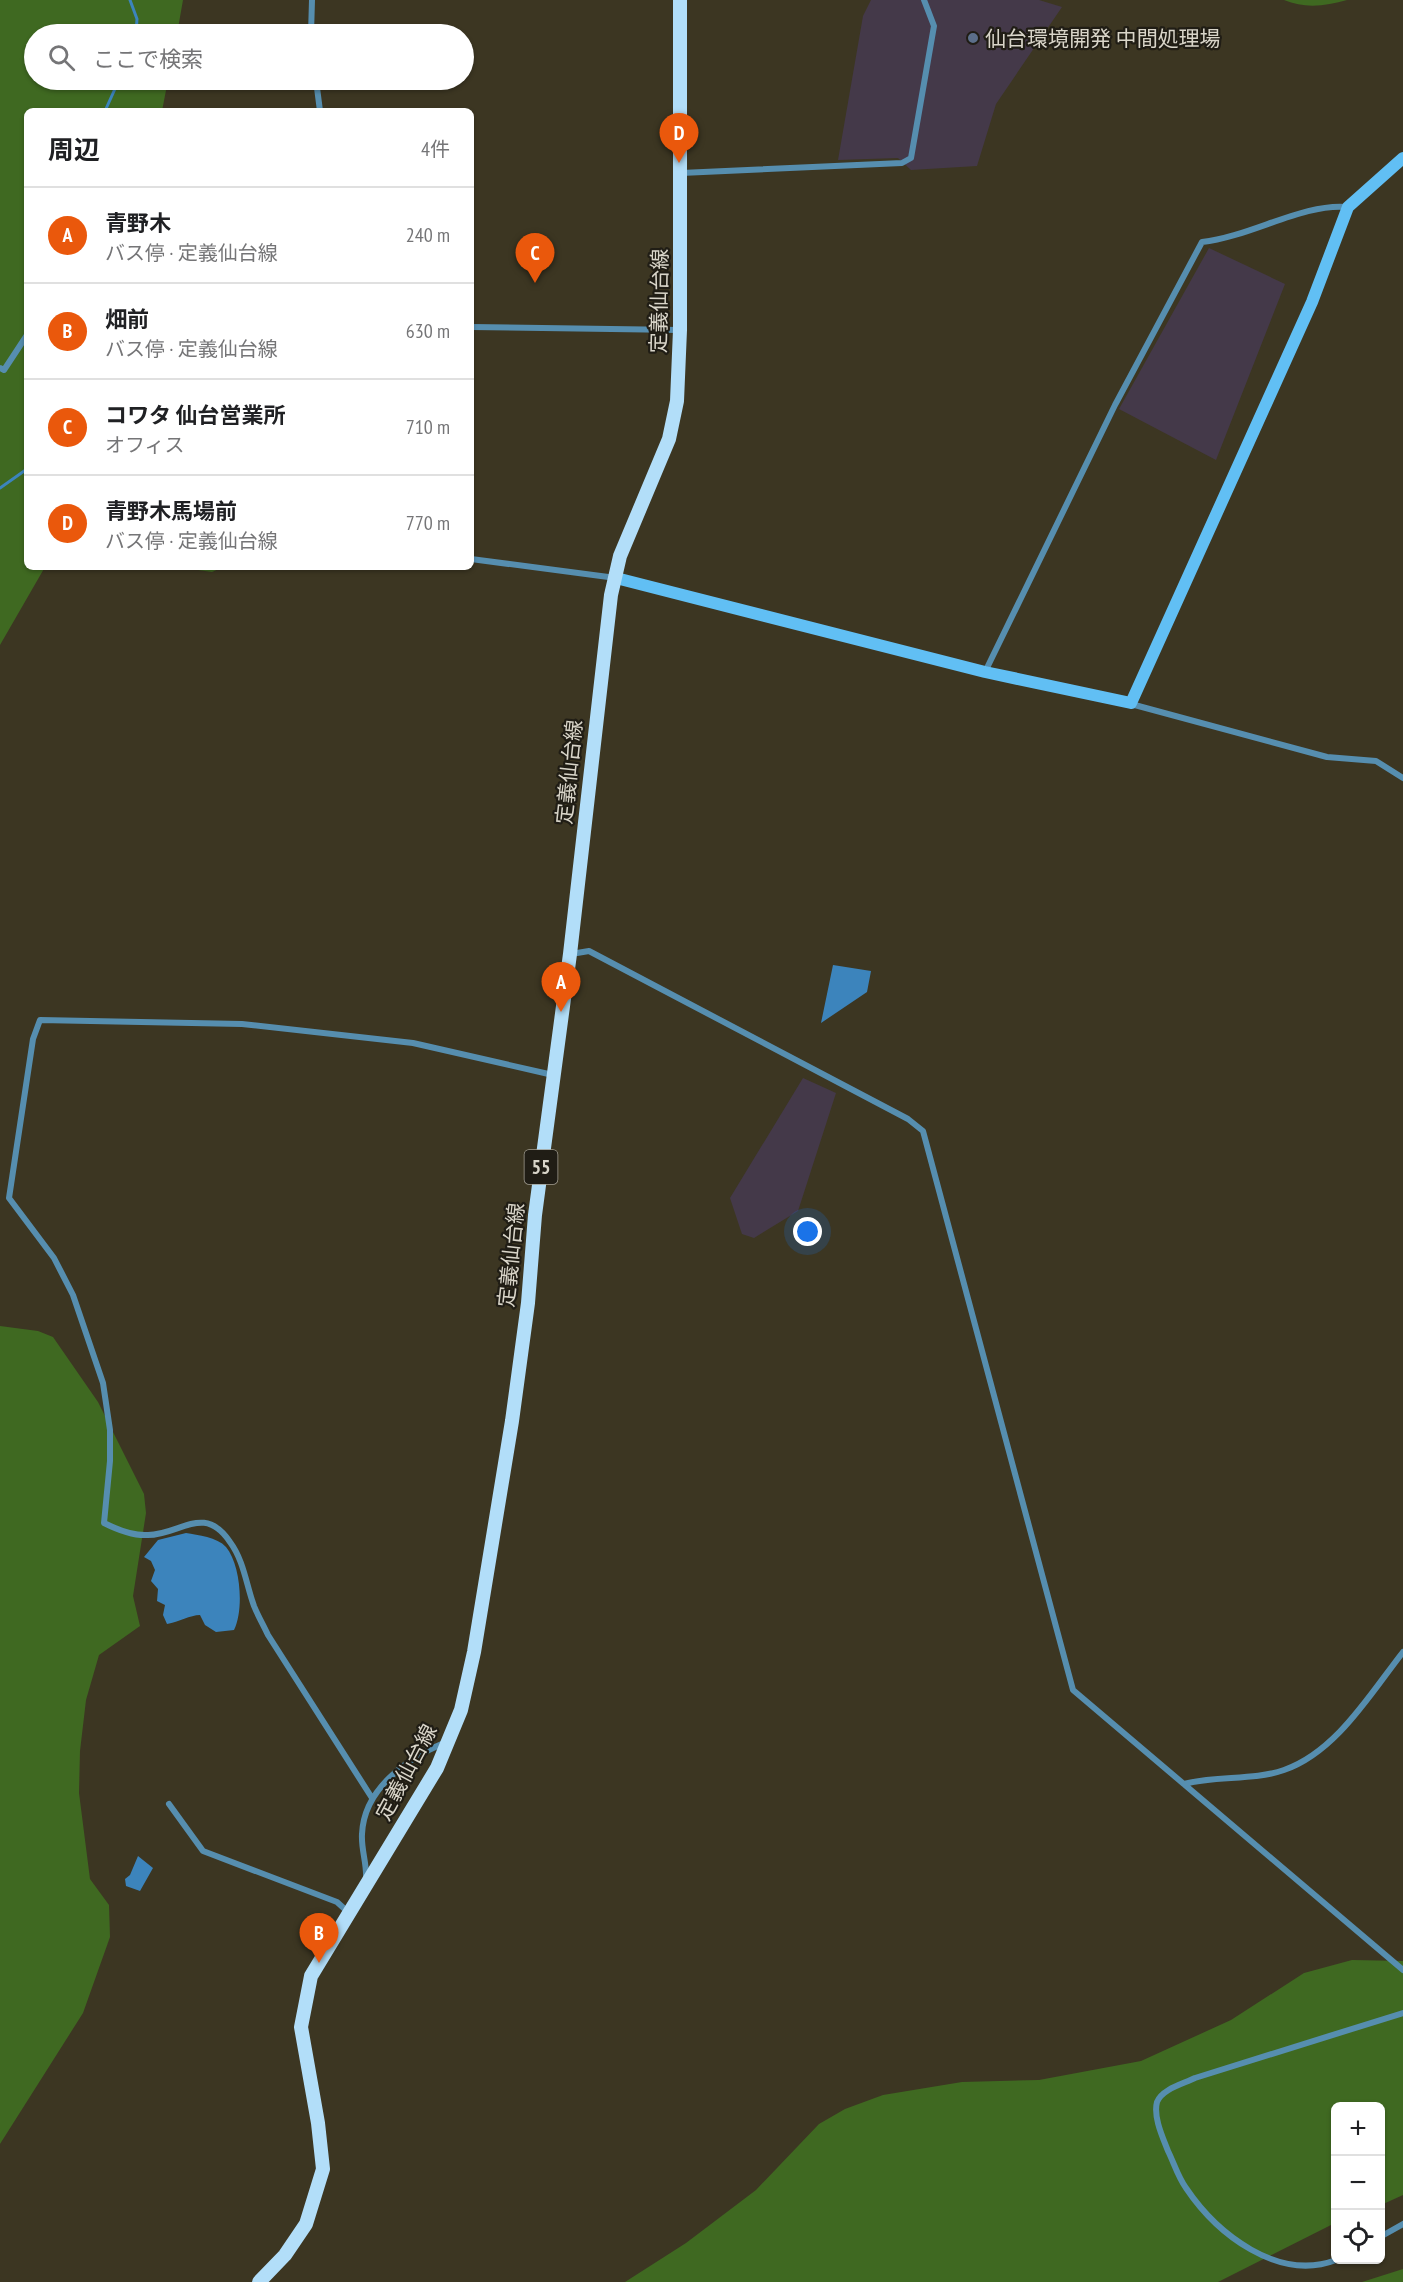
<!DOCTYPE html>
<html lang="ja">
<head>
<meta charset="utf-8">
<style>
	body { margin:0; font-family:"PT Sans Narrow","Noto Sans JP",sans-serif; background:#f2f2f2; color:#202124 }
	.controls { position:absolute; right:18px; bottom:18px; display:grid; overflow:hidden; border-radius:9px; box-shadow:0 2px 4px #0004 }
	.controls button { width:54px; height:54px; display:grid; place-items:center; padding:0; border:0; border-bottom:2px solid #e0e0e0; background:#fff; color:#202124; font:30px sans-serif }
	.you { position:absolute; left:808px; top:1232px; width:21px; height:21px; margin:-15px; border:4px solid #fff; border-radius:50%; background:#1a73e8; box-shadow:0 0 0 9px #1a73e833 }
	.badge { display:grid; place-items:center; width:39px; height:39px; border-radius:50%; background:#ea580c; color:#fff; font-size:20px; font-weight:700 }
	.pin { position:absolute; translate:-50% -50px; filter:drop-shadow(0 2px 3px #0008) }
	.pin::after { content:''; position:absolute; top:32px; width:21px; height:18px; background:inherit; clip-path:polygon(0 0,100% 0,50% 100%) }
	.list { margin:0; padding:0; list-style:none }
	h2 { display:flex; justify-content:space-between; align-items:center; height:78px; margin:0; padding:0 24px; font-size:26px }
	h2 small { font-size:20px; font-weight:400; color:#757577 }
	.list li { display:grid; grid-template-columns:39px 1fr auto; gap:18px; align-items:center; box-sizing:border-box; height:96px; padding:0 24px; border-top:2px solid #e0e0e0 }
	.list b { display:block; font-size:22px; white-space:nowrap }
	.list p { margin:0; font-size:20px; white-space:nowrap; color:#757577 }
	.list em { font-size:20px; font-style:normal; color:#757577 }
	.icon { flex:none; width:33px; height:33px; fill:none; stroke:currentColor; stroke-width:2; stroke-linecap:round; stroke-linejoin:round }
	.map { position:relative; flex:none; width:1403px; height:2282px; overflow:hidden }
	.search { position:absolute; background:#fff; box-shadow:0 2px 4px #0004; left:24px; top:24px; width:450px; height:66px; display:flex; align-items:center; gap:15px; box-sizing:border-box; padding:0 21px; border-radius:33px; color:#757577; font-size:22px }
	.panel { position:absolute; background:#fff; box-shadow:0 2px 4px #0004; left:24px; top:108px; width:450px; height:462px; border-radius:9px }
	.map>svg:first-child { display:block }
</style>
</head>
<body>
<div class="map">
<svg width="1403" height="2282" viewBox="0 0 1403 2282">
	<rect width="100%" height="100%" fill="#3c3622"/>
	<path fill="#443949" d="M871,0H1039L1062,7L996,104L977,166L911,170L898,158L838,160L863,16Z
		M1209,248L1285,284L1216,460L1119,409Z
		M803,1078L836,1093L798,1211L754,1238L742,1234L730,1198Z"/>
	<path fill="#3f6921" d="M0,0H183L177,34H34V80H168L162,111H27V567H45L0,645Z
		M1284,0H1347C1326,6 1305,9 1284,0Z
		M177,567H223L212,572Z
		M0,1326L38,1331L53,1337L98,1402L144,1494L146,1513L133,1596L140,1626L99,1655L86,1700L80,1751L79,1793L90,1879L109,1905L110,1937L83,2013L0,2144Z
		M1352,1960L1403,1961V2195L1381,2205L1380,2106H1336L1335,2223L1218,2282H625L686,2243L756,2190L819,2124L845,2109L883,2095L962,2082L1039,2080L1141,2061L1231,2020L1304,1973Z
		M1403,2269V2282H1362Z"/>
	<path fill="#3c84bc" d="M833,965L871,971L867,992L821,1023Z
		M186,1533C198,1535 217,1537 226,1547C241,1565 244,1610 234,1630L216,1632L205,1625L200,1615C190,1615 179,1622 167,1624L163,1615L165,1605L157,1601L158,1589L151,1581L155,1570L151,1561L144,1557L158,1540Z
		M138,1856L153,1868L140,1891L126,1886L125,1879L130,1875Z"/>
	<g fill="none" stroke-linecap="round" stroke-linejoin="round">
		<path stroke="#3c84bc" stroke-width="3" d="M130,0L137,19L136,34
			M105,111L119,80
			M0,488L27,469"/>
		<path stroke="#568eaf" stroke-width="6" d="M311,34L312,0
			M316,80L320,111
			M681,173L902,163L911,158L934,26L924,0
			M471,327L680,330
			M0,368L4,370L27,335
			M471,559L616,578
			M985,672L1115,405L1202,242C1250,237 1303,203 1347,207
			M1131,704L1327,757L1376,761L1403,778
			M571,954L589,951L908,1119L923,1131L1073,1690L1403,1970
			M1184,1784C1216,1775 1253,1781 1284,1770C1336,1752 1370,1694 1403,1652
			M372,1798L268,1635C264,1626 258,1616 254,1606C246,1584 244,1561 230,1542C204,1503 180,1535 148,1535C134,1536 116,1529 104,1523L110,1461V1430L103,1383L73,1295L54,1258L9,1198L33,1039L40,1020L242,1024L413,1043L553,1075
			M169,1804L203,1851L337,1902L348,1912
			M366,1879C367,1863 361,1850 362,1834C364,1789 406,1759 444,1743
			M1380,2237L1403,2224
			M1336,2260C1278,2282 1217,2234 1186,2188C1178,2177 1174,2163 1168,2151C1163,2138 1153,2117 1157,2102C1162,2089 1183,2084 1195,2078L1403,2013"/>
		<path stroke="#61bff4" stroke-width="12" d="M616,578L985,672L1131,703L1312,302L1348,207L1403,158"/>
		<path stroke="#b2def9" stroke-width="14" d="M259,2282L285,2255L306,2224L323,2169L318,2123L301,2027L311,1976L437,1768L461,1710L474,1652L512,1421L528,1303L535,1215L570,954L611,595L620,556L669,439L677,401L680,330V0"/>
	</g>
	<circle fill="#5c6f8a" stroke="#201d15" stroke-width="2" cx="973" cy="38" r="6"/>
	<g text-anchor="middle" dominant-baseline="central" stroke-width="4.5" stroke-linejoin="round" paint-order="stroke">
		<rect fill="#201d15" stroke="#a29e93" stroke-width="1.5" x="524.5" y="1150" width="33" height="34" rx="4.5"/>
		<g font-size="20" font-weight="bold" fill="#d9d5c9">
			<text x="541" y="1167">55</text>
		</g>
		<g font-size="21" fill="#d9d5c9" stroke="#201d15" text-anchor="start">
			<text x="985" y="38">仙台環境開発 中間処理場</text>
		</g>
		<g font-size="21" fill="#d9d5c9" stroke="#201d15">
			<text transform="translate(659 301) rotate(-89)">定義仙台線</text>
			<text transform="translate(569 772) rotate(-84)">定義仙台線</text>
			<text transform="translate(511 1255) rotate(-84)">定義仙台線</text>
			<text transform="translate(406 1772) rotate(-62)">定義仙台線</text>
		</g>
	</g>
</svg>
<div class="controls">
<button>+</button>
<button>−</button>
<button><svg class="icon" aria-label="locate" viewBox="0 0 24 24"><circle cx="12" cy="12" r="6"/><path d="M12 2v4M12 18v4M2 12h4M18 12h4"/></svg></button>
</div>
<div class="you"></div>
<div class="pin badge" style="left:561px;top:1012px">A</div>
<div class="pin badge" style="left:319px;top:1963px">B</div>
<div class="pin badge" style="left:535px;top:283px">C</div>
<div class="pin badge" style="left:679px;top:163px">D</div>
<div class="search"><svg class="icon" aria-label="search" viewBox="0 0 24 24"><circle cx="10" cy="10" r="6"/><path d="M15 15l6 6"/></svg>ここで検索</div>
<section class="panel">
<h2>周辺<small>4件</small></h2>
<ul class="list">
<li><span class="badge">A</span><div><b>青野木</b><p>バス停 · 定義仙台線</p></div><em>240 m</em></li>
<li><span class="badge">B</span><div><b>畑前</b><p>バス停 · 定義仙台線</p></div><em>630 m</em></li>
<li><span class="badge">C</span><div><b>コワタ 仙台営業所</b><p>オフィス</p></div><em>710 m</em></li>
<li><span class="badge">D</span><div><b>青野木馬場前</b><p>バス停 · 定義仙台線</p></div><em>770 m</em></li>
</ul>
</section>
</div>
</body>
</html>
